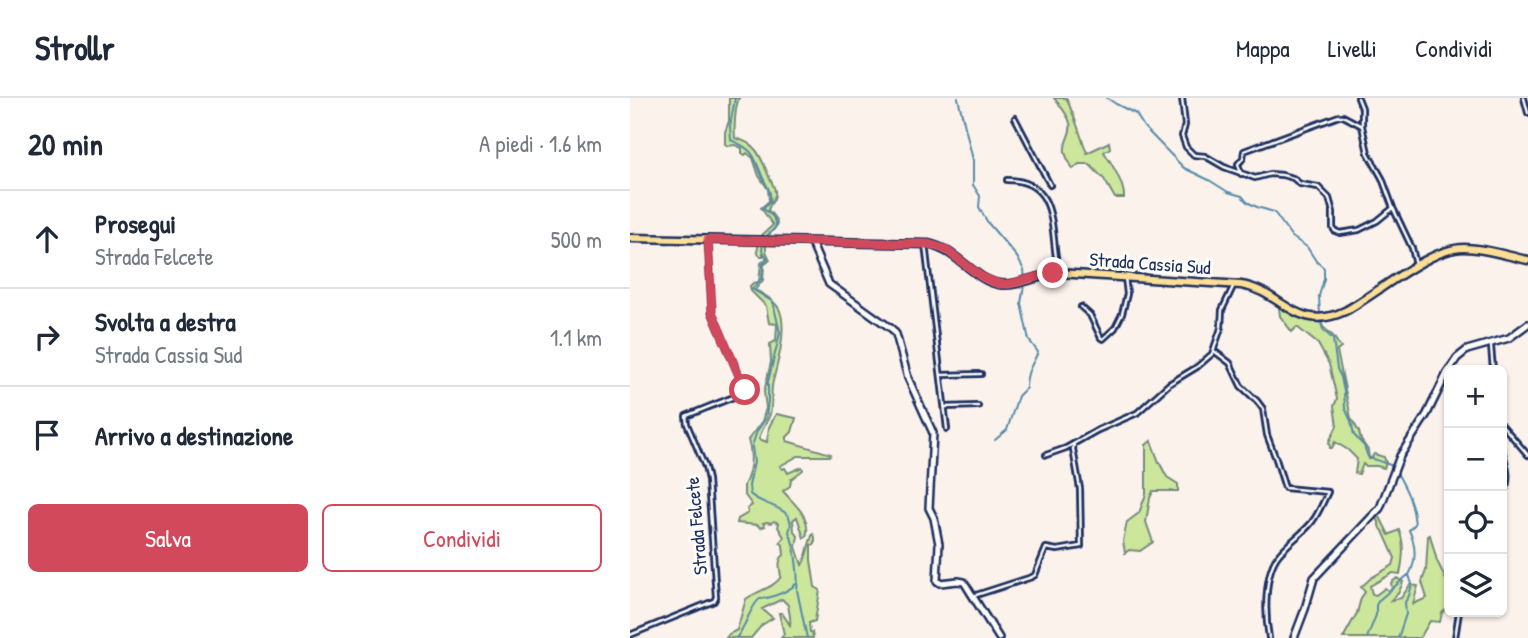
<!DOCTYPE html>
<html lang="it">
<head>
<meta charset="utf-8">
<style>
	body { margin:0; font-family:"Patrick Hand",sans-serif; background:#f6f6f7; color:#1f2937 }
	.controls { position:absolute; right:21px; bottom:21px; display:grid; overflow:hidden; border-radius:10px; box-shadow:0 2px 5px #0004 }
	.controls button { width:63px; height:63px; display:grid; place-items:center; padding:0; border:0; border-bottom:2px solid #e0e1e3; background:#fff; color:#1f2937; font:35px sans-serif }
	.stop { position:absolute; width:21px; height:21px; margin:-16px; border:5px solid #d1495b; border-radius:50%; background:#fff }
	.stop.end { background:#d1495b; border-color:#fff; box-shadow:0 2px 7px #0008 }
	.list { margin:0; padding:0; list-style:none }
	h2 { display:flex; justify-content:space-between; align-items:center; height:91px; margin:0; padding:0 28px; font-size:30px }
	h2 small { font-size:23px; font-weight:400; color:#747a83 }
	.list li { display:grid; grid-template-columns:46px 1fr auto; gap:21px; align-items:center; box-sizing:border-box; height:98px; padding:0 28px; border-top:2px solid #e0e1e3 }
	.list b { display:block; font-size:26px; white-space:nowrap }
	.list p { margin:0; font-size:23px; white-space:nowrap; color:#747a83 }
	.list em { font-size:23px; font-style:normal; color:#747a83 }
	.actions { display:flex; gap:14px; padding:21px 28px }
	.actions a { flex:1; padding:16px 0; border:2px solid #d1495b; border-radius:10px; text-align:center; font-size:24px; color:#d1495b }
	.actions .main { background:#d1495b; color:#fff }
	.icon { flex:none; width:38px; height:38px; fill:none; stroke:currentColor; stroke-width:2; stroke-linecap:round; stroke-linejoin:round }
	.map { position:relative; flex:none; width:898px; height:540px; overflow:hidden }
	header { display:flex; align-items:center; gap:42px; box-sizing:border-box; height:98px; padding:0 35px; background:#fff; border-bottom:2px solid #e0e1e3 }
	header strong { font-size:33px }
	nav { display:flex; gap:38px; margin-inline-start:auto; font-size:24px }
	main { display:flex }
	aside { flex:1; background:#fff }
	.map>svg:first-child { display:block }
</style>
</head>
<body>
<header>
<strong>Strollr</strong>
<nav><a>Mappa</a><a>Livelli</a><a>Condividi</a></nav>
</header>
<main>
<aside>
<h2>20 min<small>A piedi · 1.6 km</small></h2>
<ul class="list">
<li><svg class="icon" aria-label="ahead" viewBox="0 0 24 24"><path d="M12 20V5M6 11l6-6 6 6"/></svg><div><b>Prosegui</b><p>Strada Felcete</p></div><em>500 m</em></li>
<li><svg class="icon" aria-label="right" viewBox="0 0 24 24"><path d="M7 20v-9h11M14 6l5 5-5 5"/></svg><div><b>Svolta a destra</b><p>Strada Cassia Sud</p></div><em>1.1 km</em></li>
<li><svg class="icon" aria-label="arrive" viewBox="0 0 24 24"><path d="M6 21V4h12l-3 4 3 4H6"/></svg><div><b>Arrivo a destinazione</b></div></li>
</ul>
<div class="actions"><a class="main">Salva</a><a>Condividi</a></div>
</aside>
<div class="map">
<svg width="898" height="540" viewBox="0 0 898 540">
	<rect width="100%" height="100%" fill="#fcf2ec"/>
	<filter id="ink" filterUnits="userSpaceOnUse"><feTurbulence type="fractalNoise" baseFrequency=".0143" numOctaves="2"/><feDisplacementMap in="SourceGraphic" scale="14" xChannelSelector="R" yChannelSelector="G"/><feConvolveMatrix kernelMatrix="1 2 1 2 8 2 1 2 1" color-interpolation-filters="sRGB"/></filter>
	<g filter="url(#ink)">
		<path fill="#cce69c" stroke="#748a7d" stroke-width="2" d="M99,0H109C105,9 104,29 105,40C129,46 131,61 140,81C143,87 146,90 145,97C144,103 139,107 138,112C151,126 149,126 137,139L131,138L143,127L131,110L139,103L138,91L129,78L123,60L117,55L115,57L112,55V50L105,47L98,48L95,46V34L99,23Z
			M424,0H436C445,18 450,37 457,55L479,44L480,50L474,54C481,64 495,87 494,100H485L474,81L459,66H449L443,71C440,66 436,59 435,54C433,43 443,35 440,25C438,16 429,7 424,0Z
			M129,144L136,145V153L140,162L134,167L133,182L125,192C133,196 146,203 150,213C157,232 148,264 143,283C140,294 143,306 140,316C137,325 131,332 129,341L137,344L139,329L146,316L166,320L162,334L157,339V343L201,356L200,358H168L150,368L152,371L155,370L158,375L172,369L173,372L161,381L160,388L153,393C165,407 182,419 176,439L174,440L167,419L163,422L164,433L168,438L166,449L172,467C177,461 178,445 183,436L185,439V446L181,447V462L185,489L190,492L185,523L179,525L180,534H182L183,540H151L154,536L149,515H152L160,527C161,523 159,512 158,507L152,501L132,511L143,520L132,527L121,540H96L99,536L107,532L116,501C128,492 142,491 151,479C150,471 147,462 154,457L153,447L150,444L154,439L148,429L149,425L144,423L141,425L137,424L133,425L135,428L130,430L128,427L107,425L108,421L118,415L117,411L122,407L114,396V387C121,374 123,357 118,342L132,323L136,310L134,294L141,264L140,246L146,243L147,226L139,225L136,208L121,193L120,188L123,185L129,184L131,165L137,160L133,154V158H130L127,154Z
			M653,209C665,218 676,220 691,222L693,229L703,238L711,250L707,253L721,320L729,334L731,342L738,352L739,361H741L744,356L754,359L756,365L754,370L747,368H735L733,366L729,376L725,375L727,361L718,352L705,344L702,350H700L699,344L707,328L704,308L707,301L699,266L688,246L667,229L662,234L650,218L649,210Z
			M521,343L529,364L537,379L548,386V393H523L520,400L516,424L523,444L510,453L499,452L495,455L493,443L497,424L509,415L516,396V347Z
			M749,417L759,437L769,432C775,446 773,461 770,476L763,475L740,488L742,496L746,497L755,490L759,493L762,491L761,485L767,480L773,484L769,494L761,502L771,500L780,487L788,488L783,506L797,500L792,484L796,472L798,438L800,437L807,463L819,488V509L812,515L810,524L800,523L790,540H713L727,515L731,500L735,494L731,489L741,480L763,467L765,460L753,433L749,428V424L747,420Z"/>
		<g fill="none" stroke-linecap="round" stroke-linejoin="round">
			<path stroke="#558ba9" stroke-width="2" d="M105,0L100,28L101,42C124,52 123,56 132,78C136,88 142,92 140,104L133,110L143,119L146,128C143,134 137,135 135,141
				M328,0L343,62V87L350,98L349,109L358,125L387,159L394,172L395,181
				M477,0L486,6L506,16L514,29L554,70L579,82L598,94L612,98L617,104L627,109L644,114L662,139L677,149L686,163L694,170V181L689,198L690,217
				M133,146L132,152L138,162L133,166L132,180L122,191L143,204L150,235L138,284V303L136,320L127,333L122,348L124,364L119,388L120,396C132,409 169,408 159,434C165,446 169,478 167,492L177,540
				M690,221L693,232L703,241L707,271L711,279L714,294L715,310L721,323L724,337L734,348L738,359L763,368
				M365,342L377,332L388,298L396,290C396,273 402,268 408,254L399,242L391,205L394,187
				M766,373C776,391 783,404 785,426L779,432C786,447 787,462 779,477L782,486L779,498L775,504L776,516L768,540
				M106,540C115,531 121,506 130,501C131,501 141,499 141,499C150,496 160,492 166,486
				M737,540L746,517V507L749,502L778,477"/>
			<g stroke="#1b2f5e" stroke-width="8">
				<path id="street" d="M552,0L555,27L552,38L556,49L564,57L575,58L594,69L625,80L640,76L652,77L663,80L670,86L688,89L699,100L703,114V130L705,133L710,135L729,132L747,123L763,110
					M728,0L732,10V28L738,55L752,80L763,110L782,150L786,167
					M894,0L898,15
					M385,20L420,87
					M611,76L608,66C616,57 612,63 614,53L709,18H713L732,28
					M377,82C432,82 419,139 429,175
					M295,146L317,331
					M451,209L460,217L471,240L473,241L485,230L492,216L497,196L495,179
					M861,248L863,272
					M584,253L600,265L611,288L627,303L633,311L637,337L646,361L655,390L698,394C693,404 689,415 682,424C672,437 657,445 647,459C634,478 635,518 639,540
					M311,277L351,276
					M315,309L348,308
					M872,327L898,357
					M872,352C877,369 881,383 872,399
					M416,357L436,350L468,332L507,315L539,286L567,269L582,256L591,230L592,212L603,189
					M343,498L402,479L405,477L416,450L427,452L451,448L450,391L443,351L444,346
					M0,537L84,503L86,499L78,382L75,369L57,326L56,318L116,294L82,214L78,141
					M825,540L829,514"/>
			</g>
			<g stroke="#1b2f5e" stroke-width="10">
				<path id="secondary" d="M181,144L199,186L262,231L266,236L278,280L303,335L299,410L304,420L309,446L307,483L310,485L328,483L334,484L369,540
					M664,540L675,511L684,480L750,410L770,358L797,316L817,275L827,260L837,252L879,240L898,226"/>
			</g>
			<g stroke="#1b2f5e" stroke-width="11">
				<path id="primary" d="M0,140L298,146C328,152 345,183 369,186C388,189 410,176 429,175L611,187C652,193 666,236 715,213C747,196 799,150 834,150C855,150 877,158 898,162"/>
			</g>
			<use href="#street" stroke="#fdfcf7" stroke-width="2.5"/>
			<use href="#secondary" stroke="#fdfcf7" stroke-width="5"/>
			<use href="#primary" stroke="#fdde96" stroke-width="6"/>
		</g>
	</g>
	<g fill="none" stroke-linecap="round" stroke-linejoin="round" filter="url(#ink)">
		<path stroke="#d1495b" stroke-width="9" d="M115,292L82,214L78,142L298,146L315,151L352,179L369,186H379L423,175"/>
	</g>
	<g text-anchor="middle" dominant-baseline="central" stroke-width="6" stroke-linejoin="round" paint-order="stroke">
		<g font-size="19" fill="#1b2f5e" stroke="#fdfcf7">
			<text transform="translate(520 165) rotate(4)">Strada Cassia Sud</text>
			<text transform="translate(66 428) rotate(-95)">Strada Felcete</text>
		</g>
	</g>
</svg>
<div class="controls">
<button>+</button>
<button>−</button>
<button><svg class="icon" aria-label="locate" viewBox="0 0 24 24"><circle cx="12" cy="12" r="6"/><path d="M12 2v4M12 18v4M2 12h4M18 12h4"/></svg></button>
<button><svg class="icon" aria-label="layers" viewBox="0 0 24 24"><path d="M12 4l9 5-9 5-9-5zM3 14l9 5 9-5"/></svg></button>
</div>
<div class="stop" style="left:115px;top:292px"></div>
<div class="stop end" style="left:423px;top:175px"></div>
</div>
</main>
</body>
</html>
